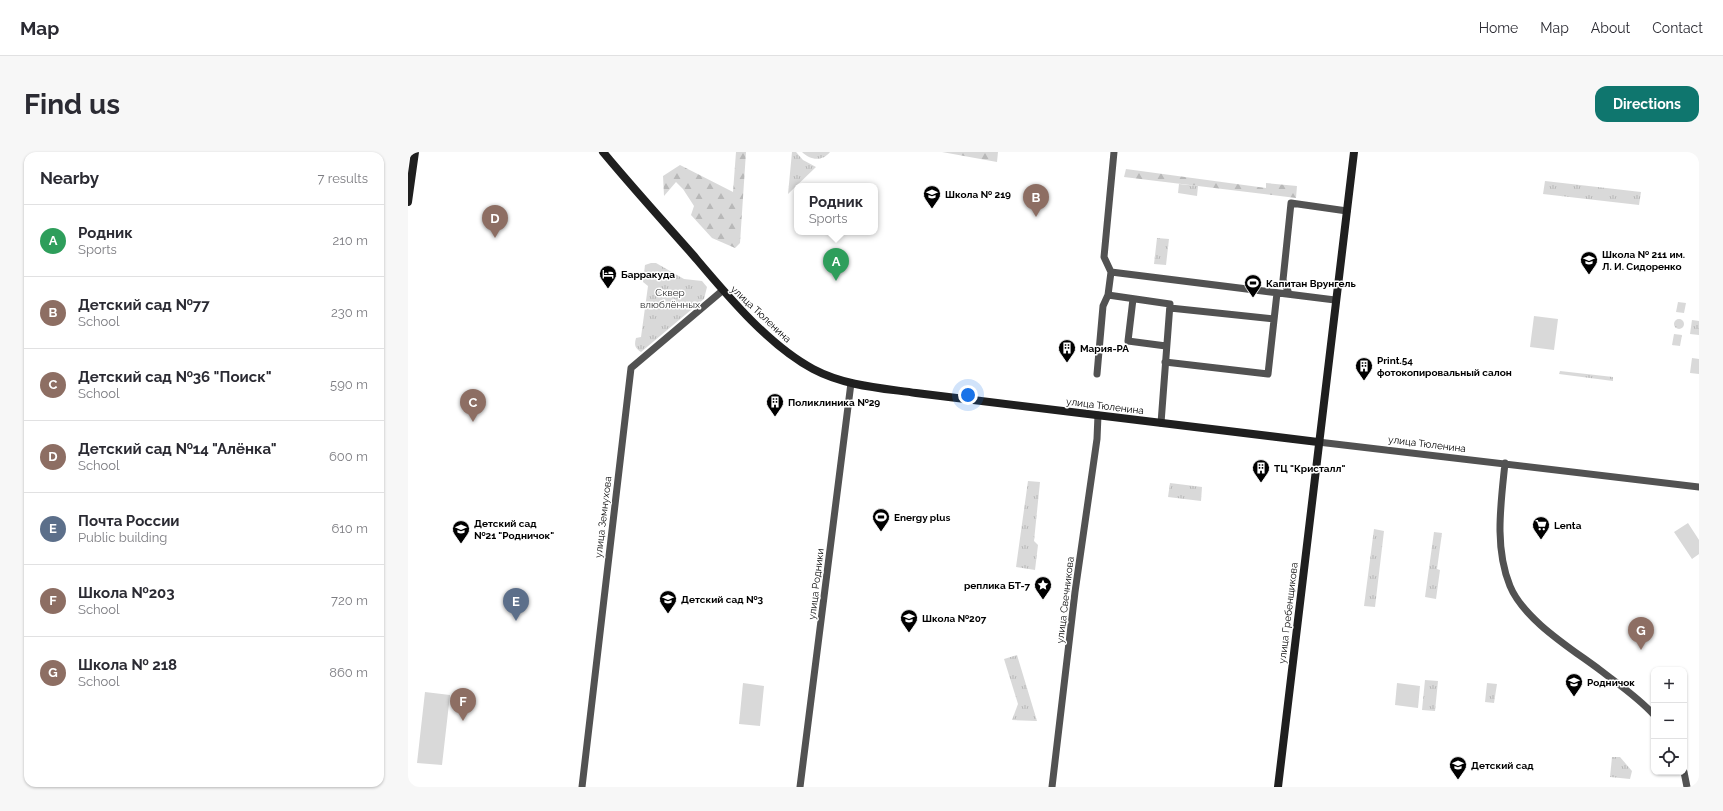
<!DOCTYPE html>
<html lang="en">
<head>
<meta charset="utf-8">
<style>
	body { margin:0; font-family:Raleway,sans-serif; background:#f7f7f7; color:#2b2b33 }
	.controls { position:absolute; right:12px; bottom:12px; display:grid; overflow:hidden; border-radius:8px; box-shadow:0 1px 3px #0004 }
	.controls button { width:36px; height:36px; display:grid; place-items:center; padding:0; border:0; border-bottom:1px solid #e1e1e2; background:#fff; color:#2b2b33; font:20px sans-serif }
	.you { position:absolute; left:560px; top:243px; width:14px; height:14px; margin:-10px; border:3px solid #fff; border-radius:50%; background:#1a73e8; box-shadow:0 0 0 6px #1a73e833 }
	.badge { display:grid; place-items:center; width:26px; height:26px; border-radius:50%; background:#0f766e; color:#fff; font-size:13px; font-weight:700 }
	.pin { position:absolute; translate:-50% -33px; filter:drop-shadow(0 1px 2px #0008) }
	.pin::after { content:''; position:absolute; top:21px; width:14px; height:12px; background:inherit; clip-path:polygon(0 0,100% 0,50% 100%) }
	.popup { position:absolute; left:386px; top:31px; width:84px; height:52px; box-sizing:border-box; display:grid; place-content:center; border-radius:8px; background:#fff; filter:drop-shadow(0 1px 3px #0005); font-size:13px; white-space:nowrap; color:#7c7c81 }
	.popup b { font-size:15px; color:#2b2b33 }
	.popup::after { content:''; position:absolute; left:50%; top:100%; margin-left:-8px; border:8px solid transparent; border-top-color:#fff }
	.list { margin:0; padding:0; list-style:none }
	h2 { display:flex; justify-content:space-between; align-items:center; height:52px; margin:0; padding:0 16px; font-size:17px }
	h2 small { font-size:13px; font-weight:400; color:#7c7c81 }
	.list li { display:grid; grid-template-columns:26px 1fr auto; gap:12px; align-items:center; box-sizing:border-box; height:72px; padding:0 16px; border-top:1px solid #e1e1e2 }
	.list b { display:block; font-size:15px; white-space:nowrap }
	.list p { margin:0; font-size:13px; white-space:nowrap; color:#7c7c81 }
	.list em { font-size:13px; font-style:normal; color:#7c7c81 }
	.icon { flex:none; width:22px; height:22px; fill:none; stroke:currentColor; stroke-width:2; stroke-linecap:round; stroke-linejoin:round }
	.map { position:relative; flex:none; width:1291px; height:635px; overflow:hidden; border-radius:12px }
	header { display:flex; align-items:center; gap:24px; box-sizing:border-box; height:56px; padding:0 20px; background:#fff; border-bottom:1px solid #e1e1e2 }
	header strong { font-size:19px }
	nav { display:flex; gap:22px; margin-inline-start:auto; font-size:14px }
	.intro { display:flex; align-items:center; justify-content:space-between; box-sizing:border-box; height:96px; padding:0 24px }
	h1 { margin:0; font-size:28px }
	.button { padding:10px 18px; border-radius:12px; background:#0f766e; color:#fff; font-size:14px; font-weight:700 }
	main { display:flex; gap:24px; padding:0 24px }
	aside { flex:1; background:#fff; border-radius:12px; box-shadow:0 1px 3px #0004 }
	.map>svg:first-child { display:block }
</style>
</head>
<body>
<header>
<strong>Map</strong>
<nav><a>Home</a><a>Map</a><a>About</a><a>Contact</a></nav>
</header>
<div class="intro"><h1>Find us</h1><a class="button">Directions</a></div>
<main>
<aside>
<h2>Nearby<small>7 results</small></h2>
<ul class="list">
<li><span class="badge" style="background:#2e9e5b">A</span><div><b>Родник</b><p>Sports</p></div><em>210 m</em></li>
<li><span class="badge" style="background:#8d6e63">B</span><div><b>Детский сад №77</b><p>School</p></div><em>230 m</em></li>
<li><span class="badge" style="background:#8d6e63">C</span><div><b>Детский сад №36 &quot;Поиск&quot;</b><p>School</p></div><em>590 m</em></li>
<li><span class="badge" style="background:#8d6e63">D</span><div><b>Детский сад №14 &quot;Алёнка&quot;</b><p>School</p></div><em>600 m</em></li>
<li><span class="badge" style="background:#5c6f8a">E</span><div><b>Почта России</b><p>Public building</p></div><em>610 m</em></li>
<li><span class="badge" style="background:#8d6e63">F</span><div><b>Школа №203</b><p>School</p></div><em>720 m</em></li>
<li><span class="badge" style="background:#8d6e63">G</span><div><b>Школа № 218</b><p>School</p></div><em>860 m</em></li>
</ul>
</aside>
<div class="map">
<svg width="1291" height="635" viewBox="0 0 1291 635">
	<defs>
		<pattern id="forest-firs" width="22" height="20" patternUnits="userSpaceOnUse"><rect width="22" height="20" fill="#d9d9d9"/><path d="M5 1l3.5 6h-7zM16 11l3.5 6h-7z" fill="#b8b8b8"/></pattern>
		<pattern id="park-tufts" width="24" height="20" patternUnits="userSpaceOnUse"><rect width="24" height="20" fill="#d9d9d9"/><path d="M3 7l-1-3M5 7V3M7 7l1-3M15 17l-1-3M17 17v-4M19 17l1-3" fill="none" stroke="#b8b8b8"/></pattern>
	</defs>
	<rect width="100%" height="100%" fill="#fff"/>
	<path fill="url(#forest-firs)" d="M328,0H338L332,91L327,96L304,86L283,63L286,54L275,37L268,30L256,44L255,24L272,13L325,40Z
		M534,0H590L589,10Z
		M718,17L858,36V31L889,34L888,46L716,25Z"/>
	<path fill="url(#park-tufts)" d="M384,0H388L395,8L408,15L380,42Z
		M394,0H422C414,10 402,8 394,0Z
		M1137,29L1233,40L1231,53L1135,42Z
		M771,32L790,34L789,44L770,41Z
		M749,86L761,87L758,113L746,112Z
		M243,111H248L276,127L294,129L299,135L296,147L233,200C227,196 226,193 228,186L233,185L240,134L235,130L237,113Z
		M1270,150L1278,151L1276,161L1268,160Z
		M1266 172a5 5 0 1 1 10 0a5 5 0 1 1-10 0Z
		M1284,168L1291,169V183L1282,182Z
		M1266,182L1274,183L1272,194L1264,193Z
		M1152,219L1205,225V229L1151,222Z
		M620,329L632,330L626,389L630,393L627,418L608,415Z
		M762,331L794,335L793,349L760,345Z
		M966,377L976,379L967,455L956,454Z
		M1026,380L1034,381L1029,417L1032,418L1028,447L1017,445Z
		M609,503L629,569L604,568L610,552L596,507Z
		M1017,528L1030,529L1027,559L1014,558Z
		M1079,531L1089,532L1086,551L1077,550Z
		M1204,605H1212L1224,619L1222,627L1202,625Z"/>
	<path fill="#d9d9d9" d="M1126,164L1150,167L1146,198L1122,195Z
		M1284,206L1291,207V222L1282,221Z
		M1280,371L1291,388V402L1284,407L1266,380Z
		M335,531L356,534L352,574L331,572Z
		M989,531L1012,534L1010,556L987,553Z
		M17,540L42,543L34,613L9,611Z"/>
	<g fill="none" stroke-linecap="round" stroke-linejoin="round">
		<path stroke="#525252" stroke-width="7" d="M706,0L696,105L703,120L700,143L762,152L753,271
			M703,120L927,148
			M880,139L875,128L883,51L939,59
			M725,147L720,189L758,194
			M762,156L866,167
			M757,210L860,222L869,141
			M689,222L695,154L700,143
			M910,290L1291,335
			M1097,311C1093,351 1086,395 1102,434C1116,468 1164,497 1192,518C1210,532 1231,546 1246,563
			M1276,620L1279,635
			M174,635L223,216L314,139
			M392,635L443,231
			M644,635L667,440L689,287L690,263"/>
		<path stroke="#1f1f1f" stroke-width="8" d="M195,0C224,35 255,69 285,103C318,142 360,193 405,217C437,234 473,236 508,241L910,290
			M0,50L7,0
			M870,635L946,0"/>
	</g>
	<defs>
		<g id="school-pin" transform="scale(0.9)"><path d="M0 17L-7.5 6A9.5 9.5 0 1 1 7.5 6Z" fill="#000" stroke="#fff"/><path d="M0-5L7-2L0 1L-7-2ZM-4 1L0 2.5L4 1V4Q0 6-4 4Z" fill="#fff"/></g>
		<g id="hotel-pin" transform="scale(0.9)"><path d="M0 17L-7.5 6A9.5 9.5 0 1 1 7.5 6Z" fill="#000" stroke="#fff"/><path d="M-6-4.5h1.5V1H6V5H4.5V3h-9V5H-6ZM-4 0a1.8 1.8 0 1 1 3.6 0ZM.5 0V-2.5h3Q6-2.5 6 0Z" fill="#fff"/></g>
		<g id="stadium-pin" transform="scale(0.9)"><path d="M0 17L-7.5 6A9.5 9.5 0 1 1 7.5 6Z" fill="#000" stroke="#fff"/><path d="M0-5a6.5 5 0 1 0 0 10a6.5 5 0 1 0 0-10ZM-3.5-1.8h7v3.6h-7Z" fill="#fff"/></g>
		<g id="building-pin" transform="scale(0.9)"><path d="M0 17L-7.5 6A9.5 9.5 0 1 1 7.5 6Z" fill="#000" stroke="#fff"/><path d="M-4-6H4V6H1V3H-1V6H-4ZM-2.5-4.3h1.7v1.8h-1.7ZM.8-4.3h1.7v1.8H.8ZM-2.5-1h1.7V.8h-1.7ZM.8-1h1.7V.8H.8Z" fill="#fff"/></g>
		<g id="supermarket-pin" transform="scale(0.9)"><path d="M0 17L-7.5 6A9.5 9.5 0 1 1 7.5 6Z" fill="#000" stroke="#fff"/><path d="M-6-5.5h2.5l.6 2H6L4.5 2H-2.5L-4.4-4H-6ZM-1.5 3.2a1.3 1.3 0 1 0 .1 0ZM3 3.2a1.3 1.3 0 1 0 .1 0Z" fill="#fff"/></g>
		<g id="sight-pin" transform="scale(0.9)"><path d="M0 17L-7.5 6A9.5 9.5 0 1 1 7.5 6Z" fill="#000" stroke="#fff"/><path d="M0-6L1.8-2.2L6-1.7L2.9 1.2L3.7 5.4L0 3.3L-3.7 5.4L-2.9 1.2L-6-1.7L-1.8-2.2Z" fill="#fff"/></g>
	</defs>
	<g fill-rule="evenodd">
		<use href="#school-pin" x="524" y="42"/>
		<use href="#school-pin" x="1181" y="108"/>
		<use href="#hotel-pin" x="200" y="122"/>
		<use href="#stadium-pin" x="845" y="131"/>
		<use href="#building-pin" x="659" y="196"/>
		<use href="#building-pin" x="956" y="214"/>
		<use href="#building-pin" x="367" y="250"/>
		<use href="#building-pin" x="853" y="316"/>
		<use href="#stadium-pin" x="473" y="365"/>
		<use href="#supermarket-pin" x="1133" y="373"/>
		<use href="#school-pin" x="53" y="377"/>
		<use href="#sight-pin" x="635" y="433"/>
		<use href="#school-pin" x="260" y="447"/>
		<use href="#school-pin" x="501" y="466"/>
		<use href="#school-pin" x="1166" y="530"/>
		<use href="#school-pin" x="1050" y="613"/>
	</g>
	<g text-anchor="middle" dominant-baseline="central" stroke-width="3" stroke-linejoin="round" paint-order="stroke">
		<g font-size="10" font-weight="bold" fill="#000" stroke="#fff" text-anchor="start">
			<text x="537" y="42">Школа № 219</text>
			<text x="1194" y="102">Школа № 211 им.<tspan x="1194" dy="12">Л. И. Сидоренко</tspan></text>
			<text x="213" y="122">Барракуда</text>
			<text x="858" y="131">Капитан Врунгель</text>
			<text x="672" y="196">Мария-РА</text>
			<text x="969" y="208">Print.54<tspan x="969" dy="12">фотокопировальный салон</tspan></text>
			<text x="380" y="250">Поликлиника №29</text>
			<text x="866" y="316">ТЦ "Кристалл"</text>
			<text x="486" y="365">Energy plus</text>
			<text x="66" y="371">Детский сад<tspan x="66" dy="12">№21 "Родничок"</tspan></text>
			<text x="1146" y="373">Lenta</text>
			<text x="622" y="433" text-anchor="end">реплика БТ-7</text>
			<text x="273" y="447">Детский сад №3</text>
			<text x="514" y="466">Школа №207</text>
			<text x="1179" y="530">Родничок</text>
			<text x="1063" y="613">Детский сад</text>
		</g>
		<g font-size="10" fill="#303030" stroke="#fff">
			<text x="262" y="140">Сквер<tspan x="262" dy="12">влюблённых</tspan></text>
		</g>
		<g font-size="10" fill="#000" stroke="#fff">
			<text transform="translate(353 162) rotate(43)">улица Тюленина</text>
			<text transform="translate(697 254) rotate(7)">улица Тюленина</text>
			<text transform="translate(1019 292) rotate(7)">улица Тюленина</text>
			<text transform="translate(195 365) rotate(-83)">улица Земнухова</text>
			<text transform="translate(408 432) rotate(-83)">улица Родники</text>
			<text transform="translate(657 448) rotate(-83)">улица Свечникова</text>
			<text transform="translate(880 461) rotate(-83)">улица Гребенщикова</text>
		</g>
	</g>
</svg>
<div class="controls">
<button>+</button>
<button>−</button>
<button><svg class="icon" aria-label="locate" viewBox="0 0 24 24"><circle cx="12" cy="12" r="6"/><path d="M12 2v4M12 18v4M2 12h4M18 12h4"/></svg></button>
</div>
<div class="you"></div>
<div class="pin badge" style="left:428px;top:129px;background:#2e9e5b">A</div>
<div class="popup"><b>Родник</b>Sports</div>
<div class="pin badge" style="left:628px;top:65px;background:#8d6e63">B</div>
<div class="pin badge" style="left:65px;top:270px;background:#8d6e63">C</div>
<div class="pin badge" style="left:87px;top:86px;background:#8d6e63">D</div>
<div class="pin badge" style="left:108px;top:469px;background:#5c6f8a">E</div>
<div class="pin badge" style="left:55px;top:569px;background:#8d6e63">F</div>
<div class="pin badge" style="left:1233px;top:498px;background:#8d6e63">G</div>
</div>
</main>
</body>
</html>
